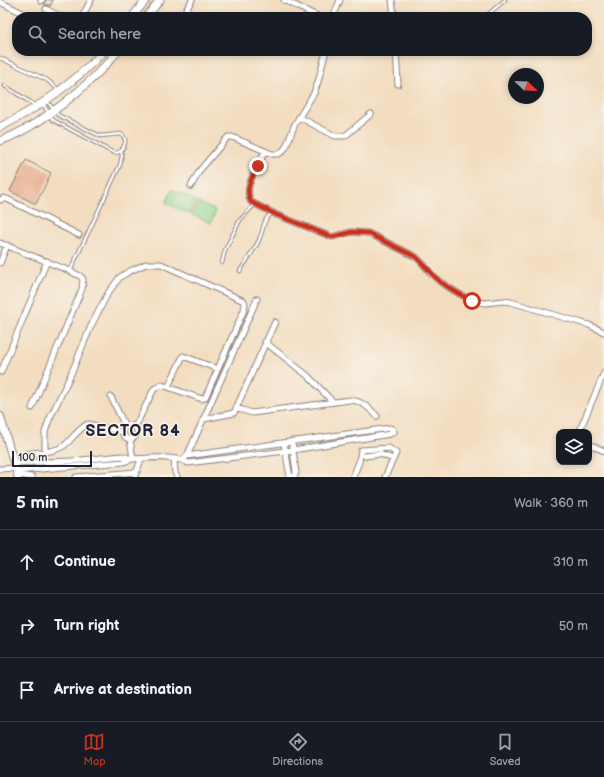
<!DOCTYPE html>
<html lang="en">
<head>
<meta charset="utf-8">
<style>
	body { margin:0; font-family:"Balsamiq Sans",sans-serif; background:#20242c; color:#f1f3f6 }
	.controls { position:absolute; right:12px; bottom:12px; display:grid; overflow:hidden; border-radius:8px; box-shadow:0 2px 6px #0003 }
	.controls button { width:36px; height:36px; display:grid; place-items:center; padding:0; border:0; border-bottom:1px solid #363941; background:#171b24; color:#f1f3f6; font:20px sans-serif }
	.compass { position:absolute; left:508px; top:68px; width:36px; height:36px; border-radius:50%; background:#171b24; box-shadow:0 2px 6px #0003; rotate:113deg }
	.scale { position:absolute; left:12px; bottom:10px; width:80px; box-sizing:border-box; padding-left:4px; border:2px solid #22223b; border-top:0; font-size:11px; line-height:14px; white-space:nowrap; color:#22223b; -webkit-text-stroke:3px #f7f3e8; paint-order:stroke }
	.stop { position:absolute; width:12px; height:12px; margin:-9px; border:3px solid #c8321e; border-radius:50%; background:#fff }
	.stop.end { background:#c8321e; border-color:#fff; box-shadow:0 1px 4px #0008 }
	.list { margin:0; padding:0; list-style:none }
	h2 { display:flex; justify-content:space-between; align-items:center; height:52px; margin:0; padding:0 16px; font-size:17px }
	h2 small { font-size:13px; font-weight:400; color:#9ea1a6 }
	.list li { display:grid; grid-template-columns:26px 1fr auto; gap:12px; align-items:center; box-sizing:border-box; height:64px; padding:0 16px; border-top:1px solid #363941 }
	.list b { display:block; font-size:15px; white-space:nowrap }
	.list em { font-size:13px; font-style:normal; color:#9ea1a6 }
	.icon { flex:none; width:22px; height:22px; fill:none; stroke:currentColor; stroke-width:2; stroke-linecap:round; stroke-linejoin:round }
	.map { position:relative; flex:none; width:604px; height:477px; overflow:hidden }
	.search { position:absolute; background:#171b24; box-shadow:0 2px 6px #0003; left:12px; right:12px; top:12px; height:44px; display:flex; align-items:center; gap:10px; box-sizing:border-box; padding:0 14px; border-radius:16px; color:#9ea1a6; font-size:15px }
	.sheet { height:244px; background:#171b24 }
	nav { display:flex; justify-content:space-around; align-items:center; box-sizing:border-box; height:56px; border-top:1px solid #363941; background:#171b24; font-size:11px; color:#9ea1a6 }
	nav a { display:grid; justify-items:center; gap:2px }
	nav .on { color:#c8321e }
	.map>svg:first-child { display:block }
</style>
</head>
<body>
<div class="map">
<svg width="604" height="477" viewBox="0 0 604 477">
	<rect width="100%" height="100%" fill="#f7f3e8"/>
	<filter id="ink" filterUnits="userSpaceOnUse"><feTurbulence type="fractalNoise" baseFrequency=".025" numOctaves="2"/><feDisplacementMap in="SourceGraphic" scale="8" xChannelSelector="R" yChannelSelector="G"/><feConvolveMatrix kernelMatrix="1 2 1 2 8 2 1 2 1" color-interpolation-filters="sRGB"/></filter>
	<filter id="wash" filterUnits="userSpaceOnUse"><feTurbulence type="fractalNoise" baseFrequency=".012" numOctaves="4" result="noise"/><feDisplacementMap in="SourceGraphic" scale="16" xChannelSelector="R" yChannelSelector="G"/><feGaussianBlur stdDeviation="0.9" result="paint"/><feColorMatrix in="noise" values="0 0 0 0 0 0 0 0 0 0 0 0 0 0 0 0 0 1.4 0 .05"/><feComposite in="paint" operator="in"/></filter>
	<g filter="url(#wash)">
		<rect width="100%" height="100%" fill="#f3ddc0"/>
		<path fill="#93d58c" stroke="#5a7c64" d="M172,189L195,200L189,214L166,203Z
			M197,202L216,211L211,223L191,214Z"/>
		<g id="blocks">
			<path fill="#e5ad8d" d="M46,0H53L50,6L44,4Z
				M26,160L51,173L36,204L10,191Z"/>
		</g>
	</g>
	<g filter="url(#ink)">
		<use href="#blocks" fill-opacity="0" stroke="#8a807e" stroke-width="1"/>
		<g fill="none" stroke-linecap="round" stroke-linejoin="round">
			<g stroke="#8a807e" stroke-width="4.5">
				<path id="lane" d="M486,16L505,0
					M0,58L47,80L59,90
					M5,86L36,106
					M43,104L53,120L112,152L116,153L121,151C125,145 128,139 121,134L100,136L58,115L47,101
					M222,263L225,250L240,220L255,204
					M70,271L120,165L122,156L121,151
					M240,271C246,261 254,251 259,240C264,230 262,220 272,213"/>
			</g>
			<g stroke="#8a807e" stroke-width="7">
				<path id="street" d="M284,0L319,17
					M392,0L394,17
					M41,1L42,0
					M0,2L31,17
					M46,9L61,17
					M82,17L91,0
					M182,17L192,0
					M333,17L340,0
					M396,51L398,84
					M299,117L335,136H345L371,114
					M265,151C259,165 242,187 251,202L277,215L332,237L351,232L368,233L416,257L424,265L431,274L440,282L456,292L472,301L486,303L503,301L511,302L589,325L604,332
					M191,186L200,170L228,137H232L272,154H278L282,152L286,147L295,124L314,93L318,82L326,51
					M0,200L4,198L7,199L79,235
					M0,243L70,271L80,276L83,279L82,289L32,408
					M0,263L7,245
					M265,342L308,376L333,402
					M1,372L47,261
					M168,387L183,356L218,369
					M111,397L125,426
					M236,408L252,413L350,400C362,401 369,408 377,416
					M204,419L234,413L275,322
					M123 432a7 7 0 1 1 14 0a7 7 0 1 1-14 0Z
					M579,432L604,373
					M130,439L133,459
					M292,441L296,473L294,477
					M284,443L290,477
					M589,444L604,451
					M45,452V432L49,420L71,374L91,326L108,293L120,277L130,271L146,264H161L244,301L245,304L244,310L205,398L202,399L162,385L154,389L135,427
					M25,454C37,452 54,453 65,445C73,438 78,429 88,424L123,432
					M187,456L257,299
					M365,456L380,454L393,459
					M132,459C146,458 176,455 188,463L293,450L390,434L394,432L392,429L390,428L187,456L183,460
					M174,459L175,473L177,477
					M14,463L71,461L122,456L132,459L124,462L17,471
					M0,469L15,468
					M18,475L32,477
					M76,477L136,472
					M135,477L141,459
					M353,477L359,462L361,450L389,448L396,453L385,477"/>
			</g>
			<g stroke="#8a807e" stroke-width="9">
				<path id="secondary" d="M132,17L146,0
					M146,17L160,0
					M0,127C41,107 73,84 104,51
					M0,141C42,125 89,86 118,51
					M0,416L18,477"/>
			</g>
			<use href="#lane" stroke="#fff" stroke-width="2.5"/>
			<use href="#street" stroke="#fff" stroke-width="5"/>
			<use href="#secondary" stroke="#fff" stroke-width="7"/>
		</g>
	</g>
	<g fill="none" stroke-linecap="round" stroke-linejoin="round" filter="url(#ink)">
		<path stroke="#c8321e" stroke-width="5" d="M258,166C252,177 244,190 251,202L277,215L332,237L352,232L368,233L416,257L424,265L432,274L440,282L456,292L472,301"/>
	</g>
	<g text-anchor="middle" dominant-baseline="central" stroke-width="3" stroke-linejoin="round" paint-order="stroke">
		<g font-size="16" font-weight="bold" letter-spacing="1" fill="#22223b" stroke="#f7f3e8">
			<text x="133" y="431">SECTOR 84</text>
		</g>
	</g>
</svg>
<div class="controls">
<button><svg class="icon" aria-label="layers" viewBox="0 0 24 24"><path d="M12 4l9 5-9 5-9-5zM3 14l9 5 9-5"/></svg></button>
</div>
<svg class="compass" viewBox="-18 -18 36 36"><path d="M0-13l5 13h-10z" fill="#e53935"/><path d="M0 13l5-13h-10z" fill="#9ea1a6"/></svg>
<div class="scale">100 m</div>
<div class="stop" style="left:472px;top:301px"></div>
<div class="stop end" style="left:258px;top:166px"></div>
<div class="search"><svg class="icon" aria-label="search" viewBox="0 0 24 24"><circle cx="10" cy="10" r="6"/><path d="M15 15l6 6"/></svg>Search here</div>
</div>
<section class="sheet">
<h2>5 min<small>Walk · 360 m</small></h2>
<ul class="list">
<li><svg class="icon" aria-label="ahead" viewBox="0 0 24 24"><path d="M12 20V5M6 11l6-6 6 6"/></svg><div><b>Continue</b></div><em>310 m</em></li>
<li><svg class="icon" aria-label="right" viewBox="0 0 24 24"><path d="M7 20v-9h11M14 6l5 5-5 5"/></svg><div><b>Turn right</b></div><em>50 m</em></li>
<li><svg class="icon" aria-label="arrive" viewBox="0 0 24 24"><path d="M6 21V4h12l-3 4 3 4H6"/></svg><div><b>Arrive at destination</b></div></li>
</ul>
</section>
<nav>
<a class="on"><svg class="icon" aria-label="map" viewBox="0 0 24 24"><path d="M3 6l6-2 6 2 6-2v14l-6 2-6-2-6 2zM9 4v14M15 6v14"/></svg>Map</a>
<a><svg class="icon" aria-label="directions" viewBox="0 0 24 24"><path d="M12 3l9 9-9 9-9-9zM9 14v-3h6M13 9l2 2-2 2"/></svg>Directions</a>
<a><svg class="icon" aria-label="saved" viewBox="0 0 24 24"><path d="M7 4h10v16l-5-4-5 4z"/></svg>Saved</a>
</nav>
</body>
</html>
